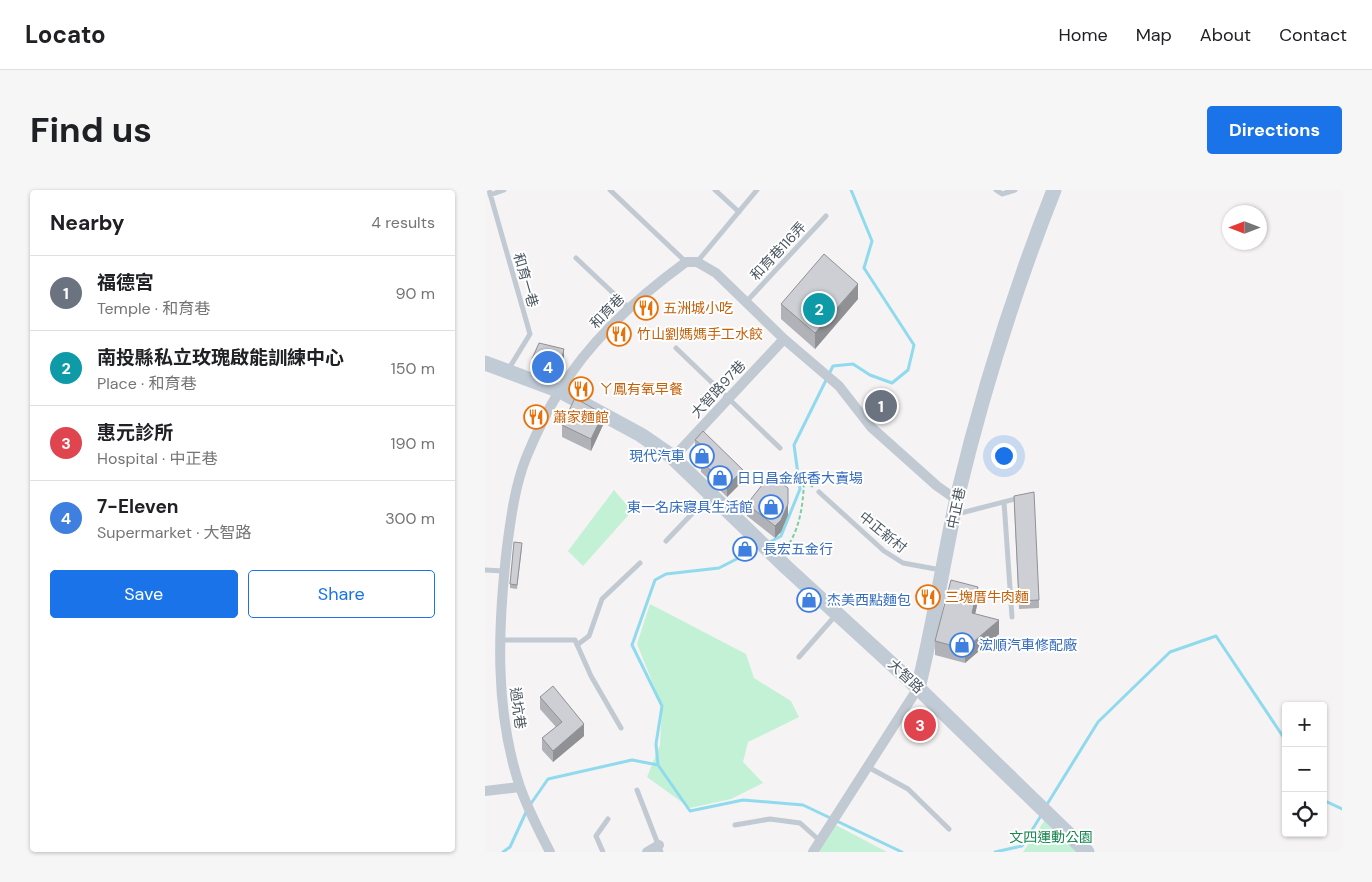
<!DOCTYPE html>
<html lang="en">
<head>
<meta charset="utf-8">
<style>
	body { margin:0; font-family:"DM Sans","Noto Sans TC",sans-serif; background:#f6f6f6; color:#202124 }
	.controls { position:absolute; right:15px; bottom:15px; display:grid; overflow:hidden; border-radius:5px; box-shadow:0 1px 4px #0004 }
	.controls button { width:45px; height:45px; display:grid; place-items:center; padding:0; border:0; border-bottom:1px solid #e0e0e0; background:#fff; color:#202124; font:25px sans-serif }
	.compass { position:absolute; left:737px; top:15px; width:45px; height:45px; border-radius:50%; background:#fff; box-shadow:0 1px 4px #0004; rotate:270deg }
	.you { position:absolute; left:518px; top:265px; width:18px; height:18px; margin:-12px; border:4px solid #fff; border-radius:50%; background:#1a73e8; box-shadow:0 0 0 8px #1a73e833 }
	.badge { display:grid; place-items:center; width:32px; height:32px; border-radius:50%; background:#1a73e8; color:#fff; font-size:16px; font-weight:700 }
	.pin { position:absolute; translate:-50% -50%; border:2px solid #fff; box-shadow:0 1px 5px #0006 }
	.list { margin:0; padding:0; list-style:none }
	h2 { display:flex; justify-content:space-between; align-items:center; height:65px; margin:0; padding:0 20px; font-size:21px }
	h2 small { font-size:16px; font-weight:400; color:#757577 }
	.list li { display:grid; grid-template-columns:32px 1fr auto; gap:15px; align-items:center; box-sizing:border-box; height:75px; padding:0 20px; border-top:1px solid #e0e0e0 }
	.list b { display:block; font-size:19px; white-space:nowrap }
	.list p { margin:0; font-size:16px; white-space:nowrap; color:#757577 }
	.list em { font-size:16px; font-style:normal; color:#757577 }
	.actions { display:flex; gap:10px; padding:15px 20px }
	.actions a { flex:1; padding:11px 0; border:1px solid #1a73e8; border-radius:5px; text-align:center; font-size:18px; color:#1a73e8 }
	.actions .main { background:#1a73e8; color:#fff }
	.icon { flex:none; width:28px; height:28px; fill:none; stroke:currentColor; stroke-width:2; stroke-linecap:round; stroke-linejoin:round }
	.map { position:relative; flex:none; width:857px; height:662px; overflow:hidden; border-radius:5px }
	header { display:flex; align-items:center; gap:30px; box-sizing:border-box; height:70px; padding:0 25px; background:#fff; border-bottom:1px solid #e0e0e0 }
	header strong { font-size:24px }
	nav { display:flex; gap:28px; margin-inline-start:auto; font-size:18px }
	.intro { display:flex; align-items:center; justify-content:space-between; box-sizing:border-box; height:120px; padding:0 30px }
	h1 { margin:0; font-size:35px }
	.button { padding:12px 22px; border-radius:5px; background:#1a73e8; color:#fff; font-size:18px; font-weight:700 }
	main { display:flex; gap:30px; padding:0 30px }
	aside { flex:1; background:#fff; border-radius:5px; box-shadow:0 1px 4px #0004 }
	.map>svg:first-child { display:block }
</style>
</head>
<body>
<header>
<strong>Locato</strong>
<nav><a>Home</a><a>Map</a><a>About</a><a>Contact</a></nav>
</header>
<div class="intro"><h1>Find us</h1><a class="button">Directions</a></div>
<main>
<aside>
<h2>Nearby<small>4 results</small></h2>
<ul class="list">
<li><span class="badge" style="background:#6b7280">1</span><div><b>福德宮</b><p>Temple · 和育巷</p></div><em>90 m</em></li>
<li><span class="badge" style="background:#0f9aa8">2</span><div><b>南投縣私立玫瑰啟能訓練中心</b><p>Place · 和育巷</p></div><em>150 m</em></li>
<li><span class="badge" style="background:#e0444e">3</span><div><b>惠元診所</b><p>Hospital · 中正巷</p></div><em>190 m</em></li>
<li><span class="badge" style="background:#3f7fe0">4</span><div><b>7-Eleven</b><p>Supermarket · 大智路</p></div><em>300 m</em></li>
</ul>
<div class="actions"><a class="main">Save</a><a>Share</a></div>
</aside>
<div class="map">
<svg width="857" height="662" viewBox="0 0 857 662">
	<rect width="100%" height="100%" fill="#f5f3f3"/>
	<path fill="#c3f1d5" d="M129,300L147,321L98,376L83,361Z
		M165,414L261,464L269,488L306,511L314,527L263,552L258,572L278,593L246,609L205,618L162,587L175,555L177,516L152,454Z
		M564,624L603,662H538Z
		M345,632L402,662H328Z"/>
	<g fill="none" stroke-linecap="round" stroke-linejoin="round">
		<path stroke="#90daee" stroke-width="3" d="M283,353L296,346L315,299L309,255L348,176L368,174L385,185L407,193L423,180L429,155L379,78L387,51L366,0
			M173,575L171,554L177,516L147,455L170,390L181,384L234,378L273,358
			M838,610L857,619
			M45,615L63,589L147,570L173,575L205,621L258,610L318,615L417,662
			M561,616L613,532L685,462L731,446L801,551
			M18,662L25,657L42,620
			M510,662L537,656L557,624"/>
		<path stroke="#7ad0a6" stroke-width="2" stroke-dasharray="4 2.5" stroke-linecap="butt" d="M301,359C315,338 318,316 319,291L328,297"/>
		<path stroke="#c1cad2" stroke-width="5" d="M4,0L45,144L23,180
			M125,0L201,72
			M230,0L254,22
			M511,0L517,4L530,0
			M5,5L19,0
			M91,68L144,118
			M212,72L272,0
			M262,111L341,26
			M191,158L295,258
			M334,302L399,361L418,373L456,380
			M519,312L527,427
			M472,324L534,308
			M181,351L224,306
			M0,380L19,381
			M15,450H90L106,486L136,538
			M92,455L104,446L117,409L155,373
			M314,467L350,426
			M383,577L423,599L464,639
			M152,600L176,662
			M250,635L285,629L315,633L334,650
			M118,662L111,646L123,629"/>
		<path stroke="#c1cad2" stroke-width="10" d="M188,268L299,149
			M0,601L35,597
			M65,662C54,641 43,619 35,597C9,520 13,435 22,357C26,327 30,296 41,268C50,246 62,221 75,200C106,149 153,107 201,72H212L231,83L299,149L354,196L386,237L452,296L472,310
			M162,662L174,655
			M328,662L433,498"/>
		<path stroke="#c1cbd6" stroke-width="15" d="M0,173L75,201L156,245L185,265L301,377L433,498L602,662
			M433,498C449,435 458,371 472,308C497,203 529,101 569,0"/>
	</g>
	<path fill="#b0b2b7" d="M373,109L330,159L296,129V114Z
		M47,169L79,170L75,188L69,189L47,180Z
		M77,235H118L106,261L77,247Z
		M218,241L258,291L242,307L216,282V271L219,268L210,261V250Z
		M262,314L303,325L296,342L290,348L262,326Z
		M529,314L554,410V418L534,419Z
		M37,357L32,399L25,398V394Z
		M493,411L490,424L514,444L480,473L450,465V451Z
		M55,507L99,546L68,572L57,560V548L71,537L55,519Z"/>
	<path fill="#909195" d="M373,94V109L330,159V143Z
		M79,159V170L75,188V176Z
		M118,224V235L106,261V249Z
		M258,280V291L242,307V296Z
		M303,314V325L296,342L290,348V336Z
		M493,397V411L487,438V423Z
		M514,430V444L480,473V459Z
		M99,534V546L68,572V561Z"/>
	<path fill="#cdcfd5" stroke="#909195" d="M339,64L373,94L330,143L296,114Z
		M54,153L79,159L75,176L69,177L47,169Z
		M90,208L118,224L106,249L77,235Z
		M218,241L258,280L242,296L216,271L225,261L210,250Z
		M285,285L303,298V314L296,330L290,336L262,314Z
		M549,302L554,410L534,411L529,306Z
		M29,352L37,353L32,395L25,394Z
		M466,390L493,397L487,423L514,430L480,459L450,451Z
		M68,496L99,534L68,561L57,548L77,532L55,507Z"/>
	<defs>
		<g id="restaurant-ring" transform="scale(1.25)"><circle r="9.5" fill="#fff" stroke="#e8710a" stroke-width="1.5"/><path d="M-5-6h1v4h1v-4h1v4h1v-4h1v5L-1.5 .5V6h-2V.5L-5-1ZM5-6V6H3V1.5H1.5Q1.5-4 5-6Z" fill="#e8710a"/></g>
		<g id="shop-ring" transform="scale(1.25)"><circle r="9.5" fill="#fff" stroke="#3f7fe0" stroke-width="1.5"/><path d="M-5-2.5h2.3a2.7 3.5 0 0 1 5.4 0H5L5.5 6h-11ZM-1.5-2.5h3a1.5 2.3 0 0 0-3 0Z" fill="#3f7fe0"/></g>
	</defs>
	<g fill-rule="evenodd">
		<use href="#restaurant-ring" x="161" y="118"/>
		<use href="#restaurant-ring" x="134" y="144"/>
		<use href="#restaurant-ring" x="96" y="199"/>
		<use href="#restaurant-ring" x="51" y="227"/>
		<use href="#shop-ring" x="217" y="266"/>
		<use href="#shop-ring" x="235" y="288"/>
		<use href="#shop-ring" x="286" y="317"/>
		<use href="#shop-ring" x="260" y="359"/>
		<use href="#restaurant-ring" x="443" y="407"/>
		<use href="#shop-ring" x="324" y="410"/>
		<use href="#shop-ring" x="477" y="455"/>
	</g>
	<g text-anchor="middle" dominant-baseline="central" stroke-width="4" stroke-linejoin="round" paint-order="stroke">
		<g font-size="14" fill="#4a5661" stroke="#fff">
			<text transform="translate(293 61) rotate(-47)">和育巷116弄</text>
			<text transform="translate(41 90) rotate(74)">和育一巷</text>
			<text transform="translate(122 121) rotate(-46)">和育巷</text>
			<text transform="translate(233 199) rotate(-47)">大智路97巷</text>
			<text transform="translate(471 318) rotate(-78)">中正巷</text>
			<text transform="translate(398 342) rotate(39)">中正新村</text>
			<text transform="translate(421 486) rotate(43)">大智路</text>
			<text transform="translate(33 518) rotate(82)">過坑巷</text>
		</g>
		<g font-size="14" fill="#c56008" stroke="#fff" text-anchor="start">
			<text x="178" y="118">五洲城小吃</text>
			<text x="152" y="144">竹山劉媽媽手工水餃</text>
			<text x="114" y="199">ㄚ鳳有氧早餐</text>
			<text x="68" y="227">蕭家麵館</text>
			<text x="460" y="407">三塊厝牛肉麵</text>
		</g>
		<g font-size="14" fill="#366cbe" stroke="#fff" text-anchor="start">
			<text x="200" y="266" text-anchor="end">現代汽車</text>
			<text x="252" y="288">日日昌金紙香大賣場</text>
			<text x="268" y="317" text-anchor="end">東一名床寢具生活館</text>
			<text x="278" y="359">長宏五金行</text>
			<text x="342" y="410">杰美西點麵包</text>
			<text x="494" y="455">浤順汽車修配廠</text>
		</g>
		<g font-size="14" fill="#17864f" stroke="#fff">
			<text x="566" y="647">文四運動公園</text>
		</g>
	</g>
</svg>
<div class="controls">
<button>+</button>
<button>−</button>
<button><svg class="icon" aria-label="locate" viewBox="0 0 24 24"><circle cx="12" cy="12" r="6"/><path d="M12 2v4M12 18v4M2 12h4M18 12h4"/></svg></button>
</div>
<svg class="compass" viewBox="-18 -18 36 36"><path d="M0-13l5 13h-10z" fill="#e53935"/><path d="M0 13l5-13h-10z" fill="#757577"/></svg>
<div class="you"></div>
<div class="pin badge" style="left:396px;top:216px;background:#6b7280">1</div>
<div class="pin badge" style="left:334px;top:119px;background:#0f9aa8">2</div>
<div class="pin badge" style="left:435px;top:535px;background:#e0444e">3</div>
<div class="pin badge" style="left:63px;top:177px;background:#3f7fe0">4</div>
</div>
</main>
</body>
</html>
